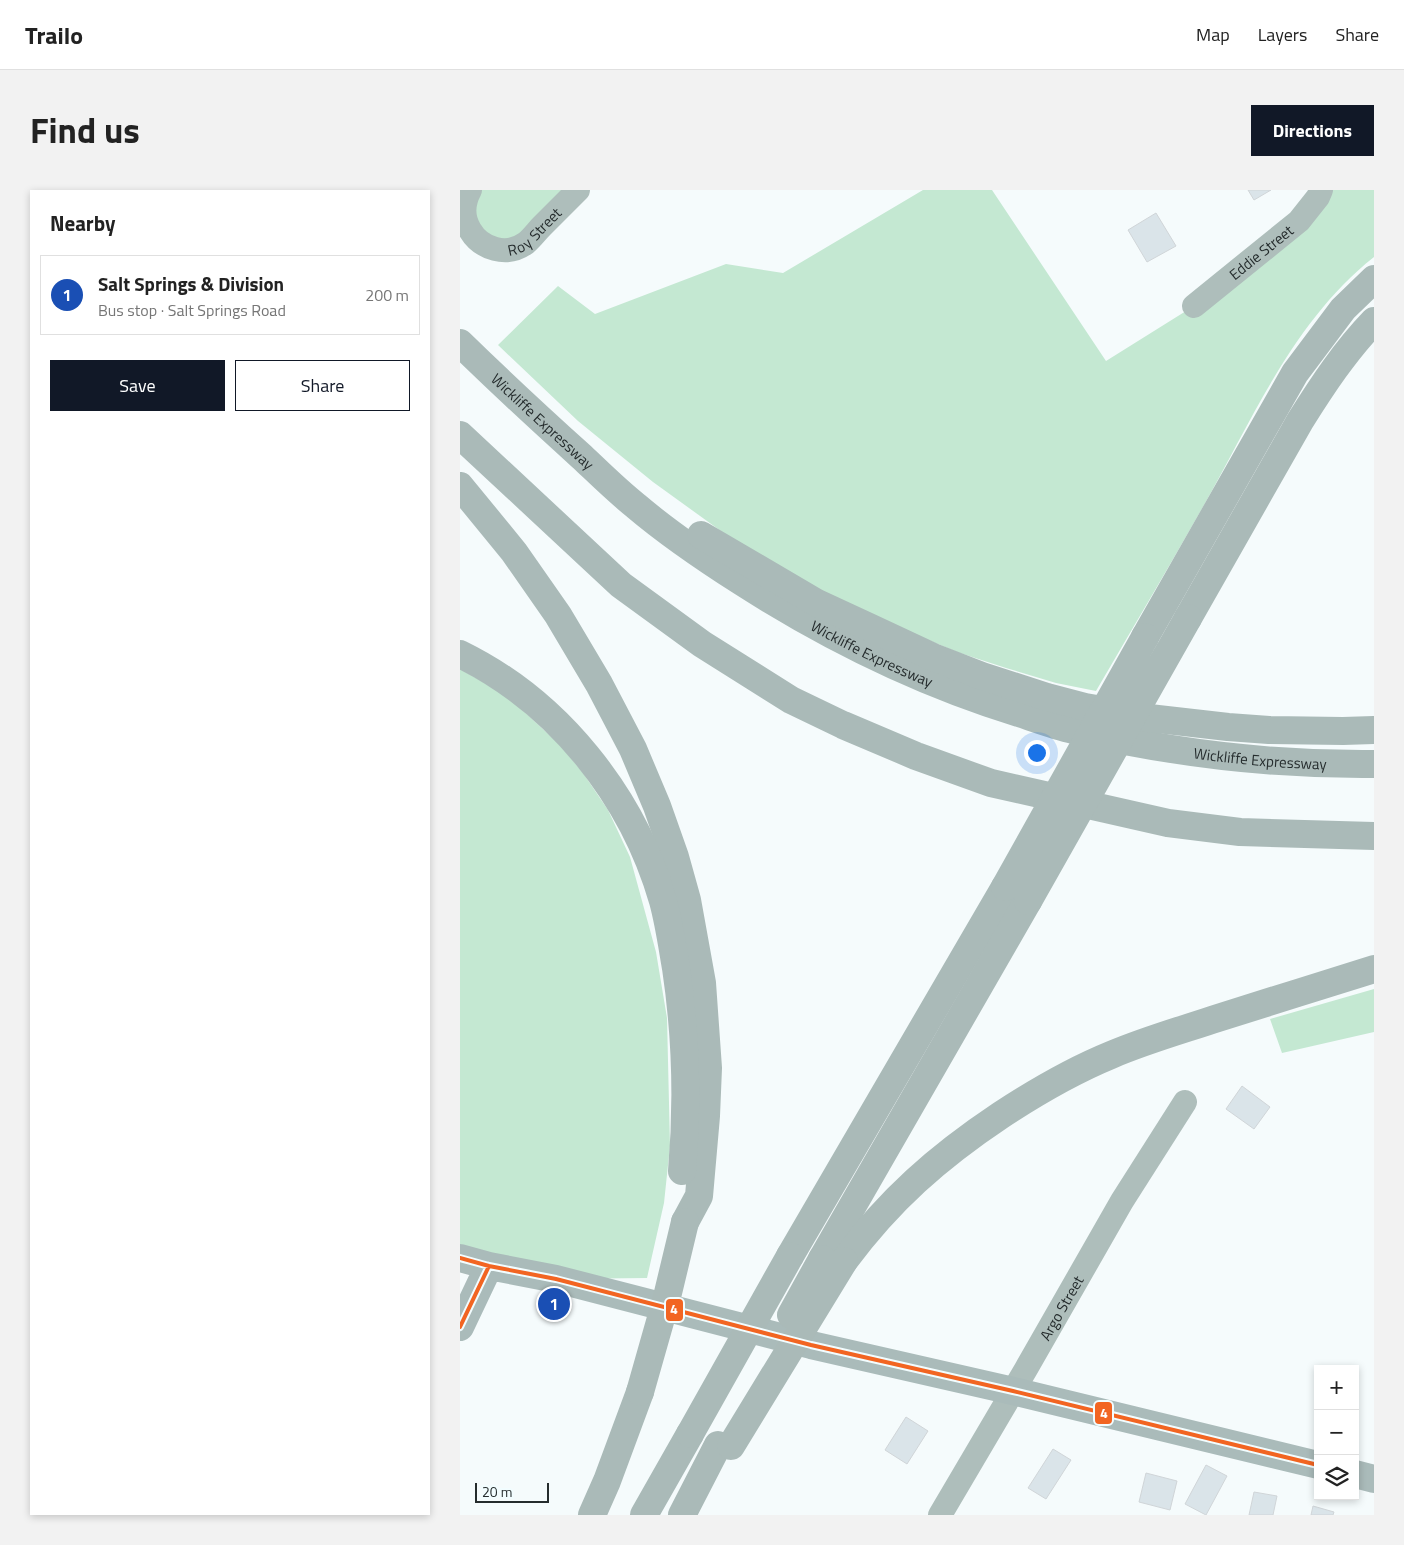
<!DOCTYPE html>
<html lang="en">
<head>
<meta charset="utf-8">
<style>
	body { margin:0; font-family:"Titillium Web",sans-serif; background:#f2f2f2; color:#222 }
	.controls { position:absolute; right:15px; bottom:15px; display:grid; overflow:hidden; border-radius:0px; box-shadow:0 2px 8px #0003 }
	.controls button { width:45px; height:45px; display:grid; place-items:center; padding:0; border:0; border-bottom:1px solid #e0e0e0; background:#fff; color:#222; font:25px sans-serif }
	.scale { position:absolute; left:15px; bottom:12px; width:74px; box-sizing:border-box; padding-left:5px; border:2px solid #252c2d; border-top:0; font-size:14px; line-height:18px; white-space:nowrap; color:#252c2d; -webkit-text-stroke:4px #f2fdff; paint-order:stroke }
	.you { position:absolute; left:576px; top:562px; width:18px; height:18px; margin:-12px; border:4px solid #fff; border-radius:50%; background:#1a73e8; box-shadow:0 0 0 8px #1a73e833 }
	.badge { display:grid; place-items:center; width:32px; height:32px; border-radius:50%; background:#111827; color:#fff; font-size:16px; font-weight:700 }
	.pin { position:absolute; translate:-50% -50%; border:2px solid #fff; box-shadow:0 1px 5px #0006 }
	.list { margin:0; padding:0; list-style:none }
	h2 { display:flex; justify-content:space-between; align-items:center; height:65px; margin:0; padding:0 20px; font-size:21px }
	h2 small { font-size:16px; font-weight:400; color:#767676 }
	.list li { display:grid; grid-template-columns:32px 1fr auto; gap:15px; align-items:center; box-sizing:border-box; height:80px; margin:0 10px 10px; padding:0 10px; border:1px solid #e0e0e0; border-radius:0px }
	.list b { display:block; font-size:19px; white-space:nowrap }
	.list p { margin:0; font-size:16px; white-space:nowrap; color:#767676 }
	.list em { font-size:16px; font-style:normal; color:#767676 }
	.actions { display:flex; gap:10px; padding:15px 20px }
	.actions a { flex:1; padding:11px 0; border:1px solid #111827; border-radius:0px; text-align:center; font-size:18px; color:#111827 }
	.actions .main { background:#111827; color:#fff }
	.icon { flex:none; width:28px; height:28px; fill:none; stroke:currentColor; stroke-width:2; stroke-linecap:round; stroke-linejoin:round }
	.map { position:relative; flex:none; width:914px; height:1325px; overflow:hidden; border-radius:0px }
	header { display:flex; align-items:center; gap:30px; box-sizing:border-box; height:70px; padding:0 25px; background:#fff; border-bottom:1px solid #e0e0e0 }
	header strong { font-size:24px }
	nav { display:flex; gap:28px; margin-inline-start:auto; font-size:18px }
	.intro { display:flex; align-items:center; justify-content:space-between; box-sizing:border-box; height:120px; padding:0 30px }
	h1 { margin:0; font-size:35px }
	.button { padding:12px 22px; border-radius:0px; background:#111827; color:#fff; font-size:18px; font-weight:700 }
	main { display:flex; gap:30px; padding:0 30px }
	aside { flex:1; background:#fff; border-radius:0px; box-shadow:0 2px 8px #0003 }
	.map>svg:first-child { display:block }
</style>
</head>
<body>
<header>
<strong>Trailo</strong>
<nav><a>Map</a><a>Layers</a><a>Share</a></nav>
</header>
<div class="intro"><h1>Find us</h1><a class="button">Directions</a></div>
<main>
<aside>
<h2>Nearby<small></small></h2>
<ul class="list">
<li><span class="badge" style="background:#1a4fb4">1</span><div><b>Salt Springs &amp; Division</b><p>Bus stop · Salt Springs Road</p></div><em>200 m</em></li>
</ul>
<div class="actions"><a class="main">Save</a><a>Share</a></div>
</aside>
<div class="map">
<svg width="914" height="1325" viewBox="0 0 914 1325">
	<rect width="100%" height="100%" fill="#f5fbfc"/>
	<path fill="#c4e8d2" d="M10,0H118L66,53L31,58L6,9Z
		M463,0H532L646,171L734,116L861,0H914V67C834,130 793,228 744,315C709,377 672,439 636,501L596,493L546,478L497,462L404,423L330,385L265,344L193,292L118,231L38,155L98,96L135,124L266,74L323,83Z
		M0,479L37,500L57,515L100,555L123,583L148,620L170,667L196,762L207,828L210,956L204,1013L187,1088L96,1089L0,1068Z
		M914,799V842L822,863L810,829Z"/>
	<path fill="#dae4e9" stroke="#d0d5d8" d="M788,0H811L794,10Z
		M696,23L716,56L687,72L668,40Z
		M782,896L810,917L794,939L766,919Z
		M446,1227L468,1241L447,1274L425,1260Z
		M593,1259L611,1270L586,1309L568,1298Z
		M746,1275L767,1286L746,1325L725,1314Z
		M686,1283L717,1291L710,1320L679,1312Z
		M794,1302L817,1306L813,1325H789Z
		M853,1316L874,1322L873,1325H851Z"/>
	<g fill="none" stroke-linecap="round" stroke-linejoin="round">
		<g stroke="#aebebb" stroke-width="24">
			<path id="s1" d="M10,0C3,13 2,27 10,40C21,59 47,67 66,53C72,48 77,41 82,36C94,24 106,12 118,0"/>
			<path id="s2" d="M734,116L839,31L858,7L861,0"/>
			<path id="s3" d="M480,1325L566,1179L662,1011L725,912"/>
		</g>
		<path stroke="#aabbba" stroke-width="28" d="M0,1068L29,1076L96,1089L351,1155L553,1201L858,1275
			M0,1137L29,1076
			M895,1284L914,1289"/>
		<g stroke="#aabab8" stroke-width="28">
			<path id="s4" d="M0,153C40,192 81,230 122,267C140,284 157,301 176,316C209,344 246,369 282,392C368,447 461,493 559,523C577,529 596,536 614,540C712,563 813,575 914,574"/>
			<path d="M0,245L161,395L242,454L331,510L383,535L456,566L531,593L708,633L780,642L914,646"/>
			<path d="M0,296L54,362L98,425L139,494L173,559L197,616L215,667L227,710L242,793L248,878L246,926L239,1006L225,1032"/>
			<path d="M241,345L357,413L411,438L473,467L522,486L587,507L625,517L689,528L768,537L809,540L883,541L914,540"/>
			<path d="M728,428L840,231C862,196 885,161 914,131"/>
			<path d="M685,447L835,183L883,119L914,89"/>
			<path d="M0,464C98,512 173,606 203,711C209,733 212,755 216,778C226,845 228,913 222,981"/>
			<path d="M330,1066L545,697"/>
			<path d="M362,1069L568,711"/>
			<path d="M384,1071C429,1010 478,967 541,925C576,902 612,881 651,865C686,850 722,840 758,828C810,812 862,795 914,779"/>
			<path d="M132,1325L147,1291L180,1202"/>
			<path d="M184,1325L230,1244"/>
			<path d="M222,1325L258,1255"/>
		</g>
		<path stroke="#aabab8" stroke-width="28" d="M545,697L685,447
			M568,711L728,428
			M331,1125L362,1069
			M180,1202L207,1107L225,1032
			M230,1244L330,1066
			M271,1256L384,1071"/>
		<g stroke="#f2fdff" stroke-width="8">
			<path id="bus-1" d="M0,1068L29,1076L96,1089L351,1155L553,1201L858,1275
				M0,1137L29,1076"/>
		</g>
		<use href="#bus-1" stroke="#f26522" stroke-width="4"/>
	</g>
	<g text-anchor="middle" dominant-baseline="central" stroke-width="4" stroke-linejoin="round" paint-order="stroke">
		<g font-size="15" fill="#252c2d" stroke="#f2fdff">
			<text stroke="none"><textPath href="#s1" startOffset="120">Roy Street</textPath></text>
			<text stroke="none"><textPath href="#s2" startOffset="86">Eddie Street</textPath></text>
			<text stroke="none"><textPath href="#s4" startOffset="114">Wickliffe Expressway</textPath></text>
			<text stroke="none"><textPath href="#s4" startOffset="519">Wickliffe Expressway</textPath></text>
			<text stroke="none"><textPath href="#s4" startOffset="924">Wickliffe Expressway</textPath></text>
			<text stroke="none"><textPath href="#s3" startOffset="240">Argo Street</textPath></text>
		</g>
	</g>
	<g stroke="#f2fdff" stroke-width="2">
		<rect x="205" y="1108" width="19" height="24" rx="5" fill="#f26522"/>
		<rect x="634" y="1211" width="19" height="24" rx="5" fill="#f26522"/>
	</g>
	<g font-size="14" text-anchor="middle" font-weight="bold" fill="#fff">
		<text x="214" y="1124">4</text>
		<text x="644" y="1228">4</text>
	</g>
</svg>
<div class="controls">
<button>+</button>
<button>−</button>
<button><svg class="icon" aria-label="layers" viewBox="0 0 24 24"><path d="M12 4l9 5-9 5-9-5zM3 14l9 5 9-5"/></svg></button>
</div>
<div class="scale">20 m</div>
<div class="you"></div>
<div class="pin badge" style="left:94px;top:1114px;background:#1a4fb4">1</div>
</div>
</main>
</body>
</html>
